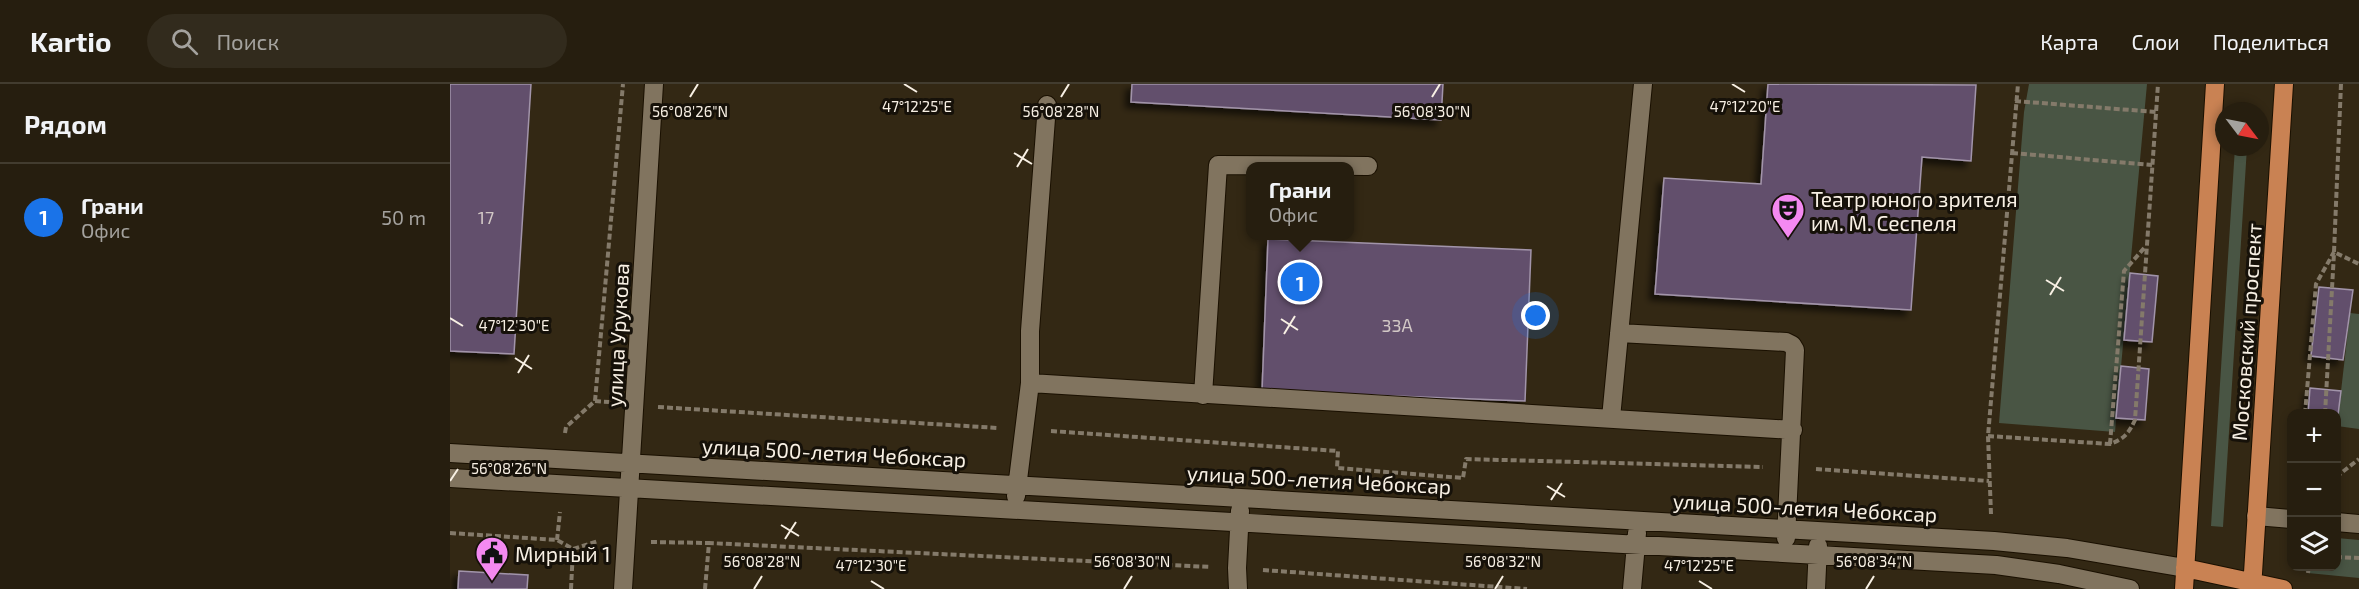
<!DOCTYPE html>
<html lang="ru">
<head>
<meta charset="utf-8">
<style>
	body { margin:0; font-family:"Exo 2",sans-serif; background:#322b1d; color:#f1f3f6 }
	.controls { position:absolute; right:18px; bottom:18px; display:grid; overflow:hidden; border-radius:12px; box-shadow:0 3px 9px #0003 }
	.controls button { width:54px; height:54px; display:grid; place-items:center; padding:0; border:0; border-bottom:2px solid #423c2f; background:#261e0f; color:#f1f3f6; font:30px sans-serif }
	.compass { position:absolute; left:1765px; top:18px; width:54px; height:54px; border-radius:50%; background:#261e0f; box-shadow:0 3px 9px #0003; rotate:122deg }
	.you { position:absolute; left:1086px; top:232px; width:21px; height:21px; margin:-15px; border:4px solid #fff; border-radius:50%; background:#1a73e8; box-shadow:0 0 0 9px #1a73e833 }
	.badge { display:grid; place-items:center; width:39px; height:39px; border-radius:50%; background:#1a73e8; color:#fff; font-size:20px; font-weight:700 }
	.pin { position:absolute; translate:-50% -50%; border:3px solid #fff; box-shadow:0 2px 6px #0006 }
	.popup { position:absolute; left:796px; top:78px; width:108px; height:78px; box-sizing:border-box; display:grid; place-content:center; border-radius:12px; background:#261e0f; filter:drop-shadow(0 2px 4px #0005); font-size:20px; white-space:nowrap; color:#a4a29e }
	.popup b { font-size:22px; color:#f1f3f6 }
	.popup::after { content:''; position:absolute; left:50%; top:100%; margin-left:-12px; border:12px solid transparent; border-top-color:#261e0f }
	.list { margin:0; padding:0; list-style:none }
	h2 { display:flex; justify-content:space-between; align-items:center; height:78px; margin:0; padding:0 24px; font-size:26px }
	h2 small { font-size:20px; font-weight:400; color:#a4a29e }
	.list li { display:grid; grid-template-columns:39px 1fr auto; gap:18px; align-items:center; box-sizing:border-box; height:108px; padding:0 24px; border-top:2px solid #423c2f }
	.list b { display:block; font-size:22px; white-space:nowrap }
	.list p { margin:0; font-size:20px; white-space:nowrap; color:#a4a29e }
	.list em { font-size:20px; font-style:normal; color:#a4a29e }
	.icon { flex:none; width:33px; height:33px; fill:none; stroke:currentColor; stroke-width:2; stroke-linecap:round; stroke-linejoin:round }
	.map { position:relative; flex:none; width:1909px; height:505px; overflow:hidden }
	header { display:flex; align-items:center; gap:36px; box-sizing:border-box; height:84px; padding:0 30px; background:#261e0f; border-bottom:2px solid #423c2f }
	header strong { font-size:28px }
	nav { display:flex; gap:33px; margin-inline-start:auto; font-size:21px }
	.search { width:420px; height:54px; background:#322b1d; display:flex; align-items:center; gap:15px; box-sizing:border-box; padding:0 21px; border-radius:33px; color:#a4a29e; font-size:22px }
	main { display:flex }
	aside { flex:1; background:#261e0f }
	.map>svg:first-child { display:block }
</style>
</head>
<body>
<header>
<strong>Kartio</strong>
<div class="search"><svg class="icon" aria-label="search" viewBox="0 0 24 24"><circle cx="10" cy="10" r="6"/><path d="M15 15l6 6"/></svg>Поиск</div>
<nav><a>Карта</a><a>Слои</a><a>Поделиться</a></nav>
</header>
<main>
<aside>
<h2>Рядом<small></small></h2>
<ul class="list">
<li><span class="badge">1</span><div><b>Грани</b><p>Офис</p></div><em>50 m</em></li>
</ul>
</aside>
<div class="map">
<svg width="1909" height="505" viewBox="0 0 1909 505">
	<defs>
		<filter id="shadow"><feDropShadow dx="-5.5" dy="5.5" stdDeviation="3" flood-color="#0009"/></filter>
	</defs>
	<rect width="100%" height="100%" fill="#332814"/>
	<path fill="#495544" d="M1579,0H1697L1665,348L1549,339L1574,28Z
		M1785,63H1797L1773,443L1761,442Z
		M1900,229L1909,230V345L1887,342Z
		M1887,454L1909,456V494L1858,489L1850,483L1886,482Z"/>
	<path fill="#62506c" stroke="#a294aa" stroke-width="1.5" filter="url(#shadow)" d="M0,0H81L64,270L0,267Z
		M682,0H993L991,36L681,18Z
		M1318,0L1526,1L1521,77L1472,73L1461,226L1205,210L1214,94L1311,100Z
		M818,155L1081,166L1075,317L812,307Z
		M1680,189L1708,192L1702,258L1674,256Z
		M1869,203L1903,206L1893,276L1861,272Z
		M1671,282L1699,285L1695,336L1666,334Z
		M1860,304L1891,307L1886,347V330H1858Z
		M9,487L78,491L77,505H8Z"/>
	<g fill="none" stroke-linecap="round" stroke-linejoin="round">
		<g stroke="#1a1001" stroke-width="20">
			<path id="minor" d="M1169,249L1336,258L1342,261L1345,266L1336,454
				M580,299L1343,346
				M753,311L768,81L918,82
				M1161,334L1193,0
				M0,369L1544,457L1617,464L1735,484
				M0,394L1546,481L1609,490L1680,505
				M566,412L580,299V247L597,21
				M1806,432L1842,435
				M1886,438L1909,440
				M173,505L204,0
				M788,505L787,484L790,427
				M1182,505L1187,449
				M1366,505L1368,462"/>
		</g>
		<g stroke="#1a1001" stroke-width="20">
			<path id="major" d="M1735,484L1833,505
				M1734,505L1765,0
				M1802,505L1834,0"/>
		</g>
		<path stroke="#847a6a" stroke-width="4" stroke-dasharray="6 3" stroke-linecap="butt" d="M1891,0L1884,168L1909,180
			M1565,17L1706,28
			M1562,69L1702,81
			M145,317L173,0
			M208,323L548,344
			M1855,330L1866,200L1884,168
			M1875,330L1884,169
			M601,347L888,367L887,384L1013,394L1016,375L1313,383
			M115,349L116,343L145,317L159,318
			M1538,352L1660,360C1674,355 1679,349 1685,336L1708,0
			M1660,360L1674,187L1696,162
			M1366,385L1539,397
			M1886,393L1909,375
			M1541,430L1538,352L1568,0
			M0,449L107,456L123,465L148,457
			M107,456L110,428
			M201,458L259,459
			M1886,473L1909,474
			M813,486L1077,505
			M1858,489L1859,482
			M121,505L123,465
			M255,505L259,459L761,483"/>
		<use href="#minor" stroke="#81745f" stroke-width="18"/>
		<use href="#major" stroke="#c98253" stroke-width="18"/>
	</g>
	<path fill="none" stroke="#f8f0e4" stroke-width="2" d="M454,0L467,8M1282,0L1295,8M240,13L248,0M611,13L619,0M982,13L990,0M564,69L582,80M567,83L578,65M1596,196L1614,207M1600,211L1611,193M0,234L13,242M831,235L848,246M834,250L845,232M65,274L82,285M68,289L79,271M0,397L8,385M1097,402L1115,413M1101,416L1112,399M331,441L349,452M335,455L346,438M421,497L434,505M1249,497L1262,505M304,505L312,492M674,505L682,492M1045,505L1053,492M1416,505L1424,492"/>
	<defs>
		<g id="theatre-pin" transform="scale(1.725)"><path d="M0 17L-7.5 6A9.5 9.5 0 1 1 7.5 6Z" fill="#f489f1" stroke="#161109"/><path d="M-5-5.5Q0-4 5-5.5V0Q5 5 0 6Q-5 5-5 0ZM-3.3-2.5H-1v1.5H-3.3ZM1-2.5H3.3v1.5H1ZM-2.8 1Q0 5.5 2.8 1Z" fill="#111"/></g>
		<g id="civic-pin" transform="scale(1.725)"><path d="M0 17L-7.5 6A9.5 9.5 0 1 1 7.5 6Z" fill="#f489f1" stroke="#161109"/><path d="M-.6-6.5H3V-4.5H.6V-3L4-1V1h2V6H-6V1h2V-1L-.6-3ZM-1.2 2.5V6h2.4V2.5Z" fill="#111"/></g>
	</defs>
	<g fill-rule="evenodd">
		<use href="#theatre-pin" x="1338" y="126"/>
		<use href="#civic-pin" x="42" y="469"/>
	</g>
	<g text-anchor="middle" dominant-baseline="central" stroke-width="6" stroke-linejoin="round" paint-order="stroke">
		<g font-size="18" fill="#d2c8c6">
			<text x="36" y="133">17</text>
			<text x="947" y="241">33А</text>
		</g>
		<g font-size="21" fill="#f8f0e4" stroke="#161109" text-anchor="start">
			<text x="1361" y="114">Театр юного зрителя<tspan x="1361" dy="24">им. М. Сеспеля</tspan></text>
			<text x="65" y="469">Мирный 1</text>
		</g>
		<g font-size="21" fill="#f8f0e4" stroke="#161109">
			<text transform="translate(1796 248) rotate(-86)">Московский проспект</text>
			<text transform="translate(167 251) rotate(-87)">улица Урукова</text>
			<text transform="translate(384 368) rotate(3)">улица 500-летия Чебоксар</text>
			<text transform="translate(869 395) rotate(3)">улица 500-летия Чебоксар</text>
			<text transform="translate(1355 423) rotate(3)">улица 500-летия Чебоксар</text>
		</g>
	</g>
	<g font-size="15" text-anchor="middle" fill="#f8f0e4" stroke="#161109" stroke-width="6" stroke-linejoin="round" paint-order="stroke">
		<text x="1295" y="28">47°12'20"E</text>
		<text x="467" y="28">47°12'25"E</text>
		<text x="240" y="33">56°08'26"N</text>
		<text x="611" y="33">56°08'28"N</text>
		<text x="982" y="33">56°08'30"N</text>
		<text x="64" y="247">47°12'30"E</text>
		<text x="59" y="390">56°08'26"N</text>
		<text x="312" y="483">56°08'28"N</text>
		<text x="682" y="483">56°08'30"N</text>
		<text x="1053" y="483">56°08'32"N</text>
		<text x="1424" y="483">56°08'34"N</text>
		<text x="421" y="487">47°12'30"E</text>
		<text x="1249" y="487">47°12'25"E</text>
	</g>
</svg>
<div class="controls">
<button>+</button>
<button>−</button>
<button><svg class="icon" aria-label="layers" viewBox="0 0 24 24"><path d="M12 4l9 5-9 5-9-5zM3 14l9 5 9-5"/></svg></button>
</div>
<svg class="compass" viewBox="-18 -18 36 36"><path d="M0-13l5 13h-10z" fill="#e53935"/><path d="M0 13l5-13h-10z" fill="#a4a29e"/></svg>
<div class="you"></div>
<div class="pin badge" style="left:850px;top:198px">1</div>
<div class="popup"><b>Грани</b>Офис</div>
</div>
</main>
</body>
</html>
